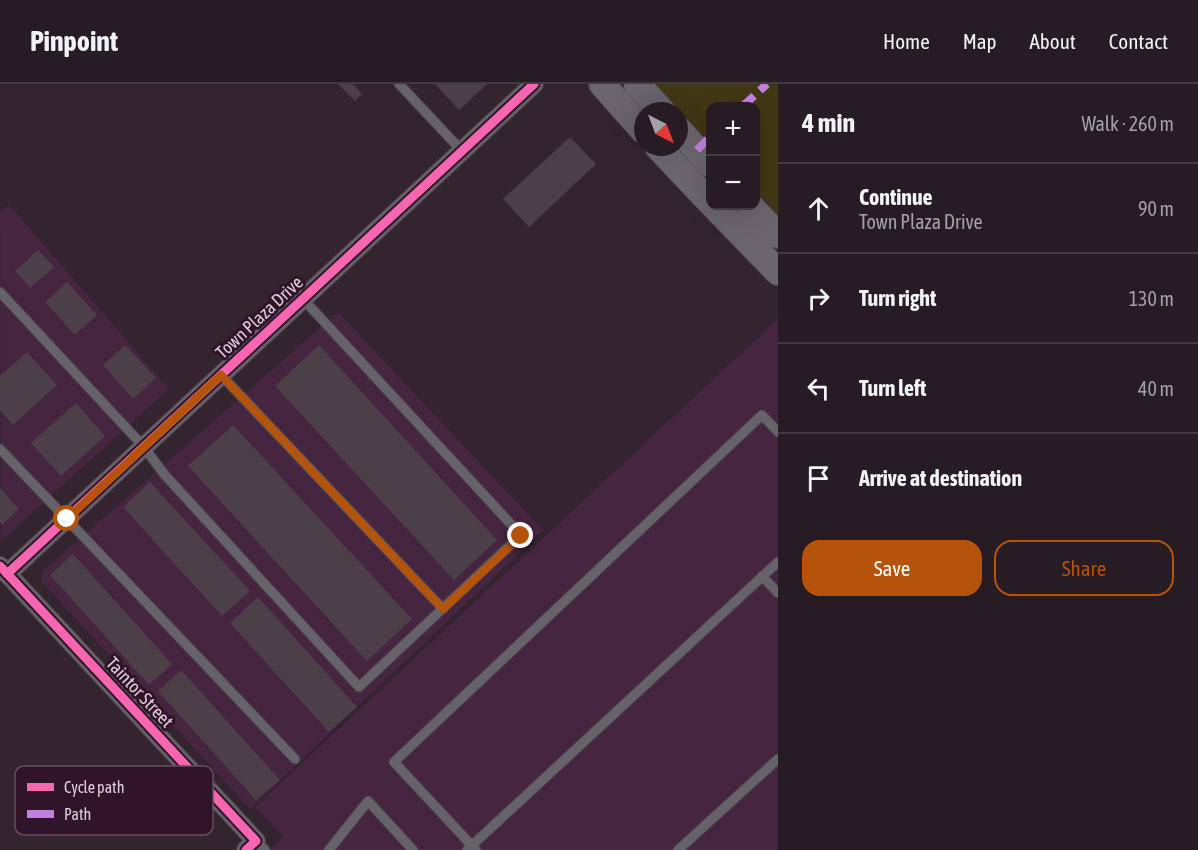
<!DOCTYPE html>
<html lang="en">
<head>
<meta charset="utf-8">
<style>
	body { margin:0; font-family:"Asap Condensed",sans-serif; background:#2f242c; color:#f1f3f6 }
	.controls { position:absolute; right:18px; top:18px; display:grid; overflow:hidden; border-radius:12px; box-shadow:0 6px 24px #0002 }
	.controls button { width:54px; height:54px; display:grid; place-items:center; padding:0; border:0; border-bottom:2px solid #433941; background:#271b24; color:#f1f3f6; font:30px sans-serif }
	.compass { position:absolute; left:634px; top:18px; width:54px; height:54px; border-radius:50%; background:#271b24; box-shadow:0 6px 24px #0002; rotate:138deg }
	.stop { position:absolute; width:18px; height:18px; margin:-14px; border:4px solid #b45309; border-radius:50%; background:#fff }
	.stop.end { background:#b45309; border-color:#fff; box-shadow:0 2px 6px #0008 }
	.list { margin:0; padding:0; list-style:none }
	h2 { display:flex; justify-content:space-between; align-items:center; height:78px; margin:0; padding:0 24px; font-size:26px }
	h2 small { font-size:20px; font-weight:400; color:#a4a1a6 }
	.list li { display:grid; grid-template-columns:39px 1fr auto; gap:18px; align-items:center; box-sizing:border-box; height:90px; padding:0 24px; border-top:2px solid #433941 }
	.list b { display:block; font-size:22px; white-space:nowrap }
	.list p { margin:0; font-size:20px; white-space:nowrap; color:#a4a1a6 }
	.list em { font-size:20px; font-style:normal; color:#a4a1a6 }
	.actions { display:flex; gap:12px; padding:18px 24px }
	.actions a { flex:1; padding:14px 0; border:2px solid #b45309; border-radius:18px; text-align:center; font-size:21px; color:#b45309 }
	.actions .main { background:#b45309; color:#fff }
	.icon { flex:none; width:33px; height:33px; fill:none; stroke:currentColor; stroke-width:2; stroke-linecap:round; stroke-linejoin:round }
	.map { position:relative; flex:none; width:778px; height:766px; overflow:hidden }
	header { display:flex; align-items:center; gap:36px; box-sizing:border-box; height:84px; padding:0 30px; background:#271b24; border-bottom:2px solid #433941 }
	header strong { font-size:28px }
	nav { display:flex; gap:33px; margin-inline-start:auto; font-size:21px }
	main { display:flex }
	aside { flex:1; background:#271b24 }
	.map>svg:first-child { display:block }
</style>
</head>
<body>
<header>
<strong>Pinpoint</strong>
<nav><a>Home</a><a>Map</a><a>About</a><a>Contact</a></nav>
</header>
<main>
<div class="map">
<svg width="778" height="766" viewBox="0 0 778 766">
	<rect width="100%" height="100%" fill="#342430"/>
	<path fill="#45253f" d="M9,121L169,305L1,457L0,129Z
		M338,228L543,446L250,725L42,498V488Z
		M778,235V766H271L284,753L255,723Z"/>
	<path fill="#423715" d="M656,0H778V131L756,107V22H710V59Z"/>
	<path fill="#4d3f47" d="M338,0H353L362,10L355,17Z
		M435,0H487L459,26Z
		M570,53L596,80L529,143L503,115Z
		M38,166L54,183L30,204L15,187Z
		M67,198L97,231L75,251L45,218Z
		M125,261L156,294L133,315L103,281Z
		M319,261L497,456L454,496L275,302Z
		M27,268L57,301L13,341L0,326V292Z
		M76,319L105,352L61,392L31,359Z
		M233,341L412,535L367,577L188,382Z
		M150,398L250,507L222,532L123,423Z
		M0,404L19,425L2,441L0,438Z
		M73,470L172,580L149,601L50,491Z
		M258,513L357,623L329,648L230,539Z
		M181,586L280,696L256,716L158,607Z"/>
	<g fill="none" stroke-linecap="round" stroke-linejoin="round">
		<g stroke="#4e414b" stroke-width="11">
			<path id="service" d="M399,0L462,67
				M0,208L144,363L164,390L359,603L521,451L303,215
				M221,291L443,525
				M0,365L295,675
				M762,492L778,509
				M256,757L265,766
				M329,766L368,717L413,766
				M467,766L778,478
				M476,766L394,678L762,331L778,348
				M678,766L778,675"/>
		</g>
		<g stroke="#4e414b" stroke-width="20">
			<path id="minor" d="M0,482L256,757L246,766
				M7,490L534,0"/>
		</g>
		<g stroke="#4e414b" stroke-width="28">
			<path id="secondary" d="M602,0L643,46
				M637,0L662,27
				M679,46L710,80
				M658,63L710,118
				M714,122L778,188
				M750,122L778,151"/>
		</g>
		<use href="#service" stroke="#66626a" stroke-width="9"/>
		<use href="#minor" stroke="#66626a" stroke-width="18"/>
		<use href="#secondary" stroke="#6a656d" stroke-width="26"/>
		<path stroke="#c07fdc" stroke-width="8" stroke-dasharray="15 8" stroke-linecap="butt" d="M743,22L767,0
			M697,66L710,53"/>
		<g stroke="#30142a" stroke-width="13">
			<path id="cycleway" d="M0,482L256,757L246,766
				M7,490L534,0"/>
		</g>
		<use href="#cycleway" stroke="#f766af" stroke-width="9"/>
	</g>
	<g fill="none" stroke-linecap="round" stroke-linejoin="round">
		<path stroke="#b45309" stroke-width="8" d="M67,435L221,291L443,525L521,452"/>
	</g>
	<g text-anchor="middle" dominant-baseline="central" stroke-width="6" stroke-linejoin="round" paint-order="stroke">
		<g font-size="18" fill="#e1cedc" stroke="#30142a">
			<text transform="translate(259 233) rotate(-43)">Town Plaza Drive</text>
			<text transform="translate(140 608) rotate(47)">Taintor Street</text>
		</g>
	</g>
	<rect x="15" y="682" width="198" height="69" rx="9" fill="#30142a" stroke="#654c5f" stroke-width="1.5"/>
	<rect x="27" y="699" width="27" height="8" fill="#f766af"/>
	<rect x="27" y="726" width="27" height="8" fill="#c07fdc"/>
	<g font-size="16" fill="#e1cedc">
		<text x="64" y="709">Cycle path</text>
		<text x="64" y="736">Path</text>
	</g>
</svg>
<div class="controls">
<button>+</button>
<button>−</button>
</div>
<svg class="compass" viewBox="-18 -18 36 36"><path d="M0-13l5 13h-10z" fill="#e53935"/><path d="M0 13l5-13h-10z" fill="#a4a1a6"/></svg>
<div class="stop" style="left:67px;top:435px"></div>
<div class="stop end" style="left:521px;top:452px"></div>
</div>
<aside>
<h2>4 min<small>Walk · 260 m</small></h2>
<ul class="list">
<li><svg class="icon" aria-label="ahead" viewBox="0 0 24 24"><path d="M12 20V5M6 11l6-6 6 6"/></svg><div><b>Continue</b><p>Town Plaza Drive</p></div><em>90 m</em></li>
<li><svg class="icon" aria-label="right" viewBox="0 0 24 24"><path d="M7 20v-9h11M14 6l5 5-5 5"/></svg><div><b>Turn right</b></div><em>130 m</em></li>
<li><svg class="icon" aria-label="left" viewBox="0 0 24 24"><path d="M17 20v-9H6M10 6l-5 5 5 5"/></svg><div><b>Turn left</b></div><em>40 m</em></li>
<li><svg class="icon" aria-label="arrive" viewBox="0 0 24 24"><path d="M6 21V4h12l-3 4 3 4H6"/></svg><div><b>Arrive at destination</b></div></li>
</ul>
<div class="actions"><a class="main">Save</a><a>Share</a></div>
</aside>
</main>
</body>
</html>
